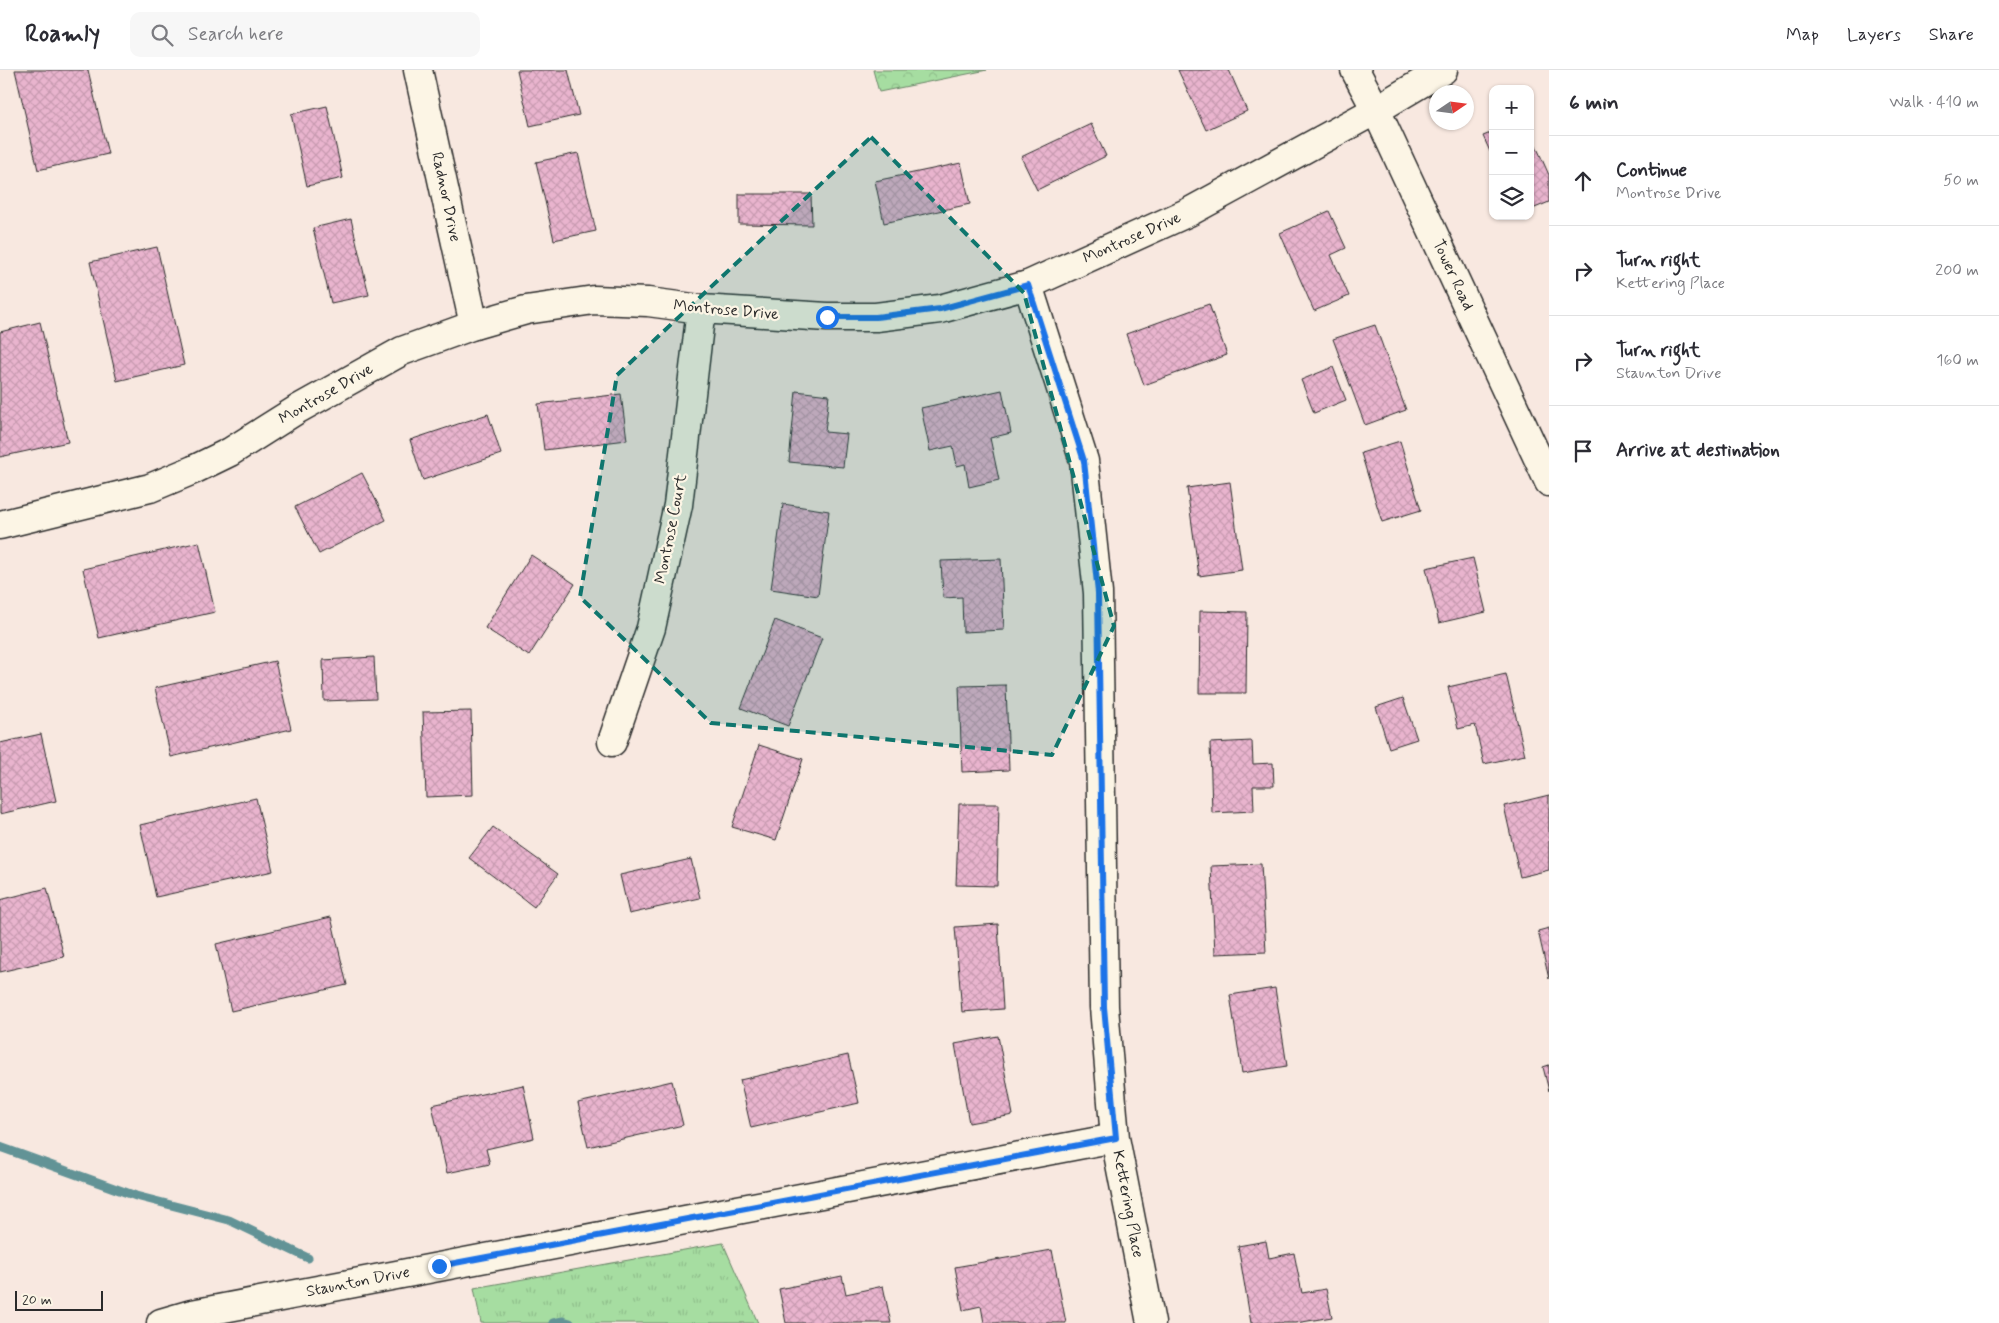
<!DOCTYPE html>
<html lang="en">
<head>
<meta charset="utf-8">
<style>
	body { margin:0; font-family:Mynerve,sans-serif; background:#f7f7f7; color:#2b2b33 }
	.controls { position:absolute; right:15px; top:15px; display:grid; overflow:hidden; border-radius:10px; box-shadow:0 1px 4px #0004 }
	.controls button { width:45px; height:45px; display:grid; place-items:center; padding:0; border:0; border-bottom:1px solid #e1e1e2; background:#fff; color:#2b2b33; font:25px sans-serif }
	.compass { position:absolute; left:1429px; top:15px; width:45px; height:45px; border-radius:50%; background:#fff; box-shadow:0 1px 4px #0004; rotate:77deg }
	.scale { position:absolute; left:15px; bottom:12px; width:88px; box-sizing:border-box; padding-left:5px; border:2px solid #2b2b2b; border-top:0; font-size:14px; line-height:18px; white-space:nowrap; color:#2b2b2b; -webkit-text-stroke:4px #fcf5e5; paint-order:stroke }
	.stop { position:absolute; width:15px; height:15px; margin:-11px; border:4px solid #1a73e8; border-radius:50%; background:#fff }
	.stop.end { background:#1a73e8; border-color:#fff; box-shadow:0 1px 5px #0008 }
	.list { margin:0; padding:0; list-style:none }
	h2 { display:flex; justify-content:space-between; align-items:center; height:65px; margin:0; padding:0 20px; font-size:21px }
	h2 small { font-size:16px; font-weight:400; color:#7c7c81 }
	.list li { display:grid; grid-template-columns:32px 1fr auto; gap:15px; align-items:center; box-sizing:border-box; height:90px; padding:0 20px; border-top:1px solid #e1e1e2 }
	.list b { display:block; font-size:19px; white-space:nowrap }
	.list p { margin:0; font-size:16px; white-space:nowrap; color:#7c7c81 }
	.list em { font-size:16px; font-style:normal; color:#7c7c81 }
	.icon { flex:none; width:28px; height:28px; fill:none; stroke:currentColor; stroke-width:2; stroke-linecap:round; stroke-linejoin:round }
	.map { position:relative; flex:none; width:1549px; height:1253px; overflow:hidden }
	header { display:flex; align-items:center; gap:30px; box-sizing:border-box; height:70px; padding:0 25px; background:#fff; border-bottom:1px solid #e1e1e2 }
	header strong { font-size:24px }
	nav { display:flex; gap:28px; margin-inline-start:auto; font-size:18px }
	.search { width:350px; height:45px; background:#f7f7f7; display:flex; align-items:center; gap:12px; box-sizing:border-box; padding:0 18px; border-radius:10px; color:#7c7c81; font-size:19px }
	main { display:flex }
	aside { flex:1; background:#fff }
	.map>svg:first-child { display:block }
</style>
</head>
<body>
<header>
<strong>Roamly</strong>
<div class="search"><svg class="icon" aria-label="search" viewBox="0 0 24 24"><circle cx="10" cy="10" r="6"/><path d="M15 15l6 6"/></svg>Search here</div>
<nav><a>Map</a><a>Layers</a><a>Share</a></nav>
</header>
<main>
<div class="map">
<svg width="1549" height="1253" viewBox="0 0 1549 1253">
	<defs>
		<pattern id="grass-tufts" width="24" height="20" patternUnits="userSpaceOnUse" patternTransform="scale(1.25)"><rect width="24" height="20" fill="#a6dda1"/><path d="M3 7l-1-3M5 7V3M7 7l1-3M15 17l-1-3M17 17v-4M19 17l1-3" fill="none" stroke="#8fbe8b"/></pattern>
		<pattern id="forest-crowns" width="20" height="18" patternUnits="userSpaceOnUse" patternTransform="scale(1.25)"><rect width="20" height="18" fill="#a6dda1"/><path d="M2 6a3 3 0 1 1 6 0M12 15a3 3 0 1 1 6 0" fill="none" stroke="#8fbe8b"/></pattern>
		<pattern id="building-cross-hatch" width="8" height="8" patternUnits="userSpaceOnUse" patternTransform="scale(1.25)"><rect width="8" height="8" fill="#e9b4ce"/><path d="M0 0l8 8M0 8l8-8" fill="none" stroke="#c89bb1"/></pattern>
	</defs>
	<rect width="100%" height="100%" fill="#f8e8e0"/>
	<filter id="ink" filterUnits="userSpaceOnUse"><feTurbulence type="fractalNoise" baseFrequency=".02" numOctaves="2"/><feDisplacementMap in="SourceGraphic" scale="10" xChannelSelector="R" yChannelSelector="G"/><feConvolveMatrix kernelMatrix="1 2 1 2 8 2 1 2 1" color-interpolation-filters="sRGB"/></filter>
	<g filter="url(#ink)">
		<path fill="url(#grass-tufts)" stroke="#688466" d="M723,1173L758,1253H481L474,1218Z"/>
		<path fill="url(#forest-crowns)" stroke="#688466" d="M873,0H987L879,22Z"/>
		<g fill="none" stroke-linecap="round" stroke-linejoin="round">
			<path stroke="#629396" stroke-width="9" d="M0,1077L136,1126L229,1150L308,1188
				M553,1253L563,1251L570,1253"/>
		</g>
		<path fill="url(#building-cross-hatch)" stroke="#2b2b2b" d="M15,0H88L108,84L38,100Z
			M517,0H568L579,45L530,56Z
			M1178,0H1229L1247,41L1206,60Z
			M327,36L343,108L307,116L291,44Z
			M1091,54L1106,86L1037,120L1021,87Z
			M1493,62V88L1483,66Z
			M1530,62L1549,105V132L1530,140Z
			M578,83L596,161L554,170L536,92Z
			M961,93L970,134L884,153L875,111Z
			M739,124H811L812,155L739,154Z
			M1329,141L1346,178L1331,185L1349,226L1314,241L1280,163Z
			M351,149L369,225L331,233L313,158Z
			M157,177L184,295L117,311L90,192Z
			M1209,234L1227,285L1144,315L1126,264Z
			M40,252L68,372L0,387V262Z
			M1375,255L1406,340L1365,355L1333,269Z
			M1333,297L1346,330L1314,343L1301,310Z
			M1002,320L1011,363L990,368L999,410L969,417L965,394L957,396L953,376L930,381L921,338Z
			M796,321L829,325L825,362L847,364L843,397L789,392Z
			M621,324L627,370L544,380L538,334Z
			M488,344L501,384L423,410L410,370Z
			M1400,371L1421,440L1382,452L1361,383Z
			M362,403L386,450L319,484L295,437Z
			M1230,412L1242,500L1199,506L1187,418Z
			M783,434L829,441L818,526L771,519Z
			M199,472L215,542L99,568L83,499Z
			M531,485L575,514L529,586L485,558Z
			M1473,488L1486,542L1439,553L1426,498Z
			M1001,489L1004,560L963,562L962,527L943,528L941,491Z
			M1200,541L1247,542L1246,623H1199Z
			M775,550L822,568L788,656L741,638Z
			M374,587L376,629L324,631L323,590Z
			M275,591L291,659L171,687L155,618Z
			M1506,604L1525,685L1484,694L1475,655L1458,659L1448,617Z
			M1006,615L1009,700L962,702L959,616Z
			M1403,628L1417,669L1389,678L1376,637Z
			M471,641L473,725L426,727L423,642Z
			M41,664L56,731L0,744V673Z
			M1252,671L1253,694L1273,693L1274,716H1253L1254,741L1212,743L1210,673Z
			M759,675L803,689L776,770L732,757Z
			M1549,725V800L1520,807L1504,736Z
			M256,728L273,801L156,827L140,755Z
			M959,734H999L997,816L956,815Z
			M493,757L558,804L534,837L469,788Z
			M691,789L700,828L629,844L620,805Z
			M1261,794L1266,882L1215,884L1211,796Z
			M47,818L64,887L0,902V830Z
			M331,847L347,915L231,941L216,874Z
			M998,854L1003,939L962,942L955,857Z
			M1549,858V909L1538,861Z
			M1275,918L1287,996L1242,1003L1230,925Z
			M998,966L1013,1045L969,1053L955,974Z
			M848,985L859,1033L751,1058L740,1010Z
			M1549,995V1021L1543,997Z
			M672,1011L683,1055L588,1077L578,1033Z
			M523,1015L534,1068L486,1079L490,1094L447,1103L432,1035Z
			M1266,1171L1269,1188L1294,1183L1302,1223L1326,1219L1332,1247L1296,1253H1251L1238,1176Z
			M1052,1180L1066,1253H984L981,1236L963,1240L955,1197Z
			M842,1206L846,1224L883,1216L891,1253H786L779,1219Z"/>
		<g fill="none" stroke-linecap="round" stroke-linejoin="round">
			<g stroke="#2b2b2b" stroke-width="31">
				<path id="minor" d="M418,0L474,255
					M1443,0L1376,40L1549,412
					M1028,215L1084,391L1098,523L1104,937L1115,1068L1151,1253
					M612,672L651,558L678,435L701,239
					M161,1253L192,1244L1115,1068"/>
			</g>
			<g stroke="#2b2b2b" stroke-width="31">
				<path id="tertiary" d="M0,455L150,418L193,400L230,382L298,339L402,281L474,255L526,240L594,230L648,232L701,239L827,247H876L940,239L1028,215L1189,142L1376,40L1355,0"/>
			</g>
			<use href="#minor" stroke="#fcf5e5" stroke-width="28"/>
			<use href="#tertiary" stroke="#fcf5e5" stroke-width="28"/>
		</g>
	</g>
	<g fill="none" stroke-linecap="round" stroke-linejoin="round" filter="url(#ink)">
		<path stroke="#1a73e8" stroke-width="6" d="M439,1196L1116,1068L1104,937L1098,523L1084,391L1028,215L940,239L876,247H827"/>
	</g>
	<path fill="#0f766e" fill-opacity="0.2" stroke="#0f766e" stroke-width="4" stroke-dasharray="10 6" stroke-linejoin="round" d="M871,67L1024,223L1114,556L1052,685L711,653L580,527L617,305Z"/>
	<g text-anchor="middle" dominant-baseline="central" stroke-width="4.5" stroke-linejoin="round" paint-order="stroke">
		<g font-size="16" fill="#2b2b2b" stroke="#fcf5e5">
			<text transform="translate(446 127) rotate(78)">Radnor Drive</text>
			<text transform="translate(1132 168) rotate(-24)">Montrose Drive</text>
			<text transform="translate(1453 205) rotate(65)">Tower Road</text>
			<text transform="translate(726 240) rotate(5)">Montrose Drive</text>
			<text transform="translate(326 324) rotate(-30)">Montrose Drive</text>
			<text transform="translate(671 459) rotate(-79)">Montrose Court</text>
			<text transform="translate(1128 1134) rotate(79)">Kettering Place</text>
			<text transform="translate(358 1212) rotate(-11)">Staunton Drive</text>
		</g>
	</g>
</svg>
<div class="controls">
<button>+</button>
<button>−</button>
<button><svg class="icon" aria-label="layers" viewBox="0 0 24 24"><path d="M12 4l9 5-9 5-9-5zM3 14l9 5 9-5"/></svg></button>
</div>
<svg class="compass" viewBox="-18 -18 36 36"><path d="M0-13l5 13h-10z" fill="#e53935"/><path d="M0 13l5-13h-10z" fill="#7c7c81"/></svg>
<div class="scale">20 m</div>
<div class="stop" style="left:827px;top:247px"></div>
<div class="stop end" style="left:439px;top:1196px"></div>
</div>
<aside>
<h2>6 min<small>Walk · 410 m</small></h2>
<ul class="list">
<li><svg class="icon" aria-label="ahead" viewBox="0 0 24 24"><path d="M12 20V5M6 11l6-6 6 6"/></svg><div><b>Continue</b><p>Montrose Drive</p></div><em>50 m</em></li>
<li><svg class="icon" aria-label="right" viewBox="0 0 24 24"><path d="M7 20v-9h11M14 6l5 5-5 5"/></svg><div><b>Turn right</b><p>Kettering Place</p></div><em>200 m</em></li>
<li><svg class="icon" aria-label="right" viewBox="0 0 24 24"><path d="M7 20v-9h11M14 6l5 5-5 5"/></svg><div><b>Turn right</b><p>Staunton Drive</p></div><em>160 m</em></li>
<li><svg class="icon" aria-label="arrive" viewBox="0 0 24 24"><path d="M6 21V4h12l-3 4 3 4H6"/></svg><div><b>Arrive at destination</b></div></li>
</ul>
</aside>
</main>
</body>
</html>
